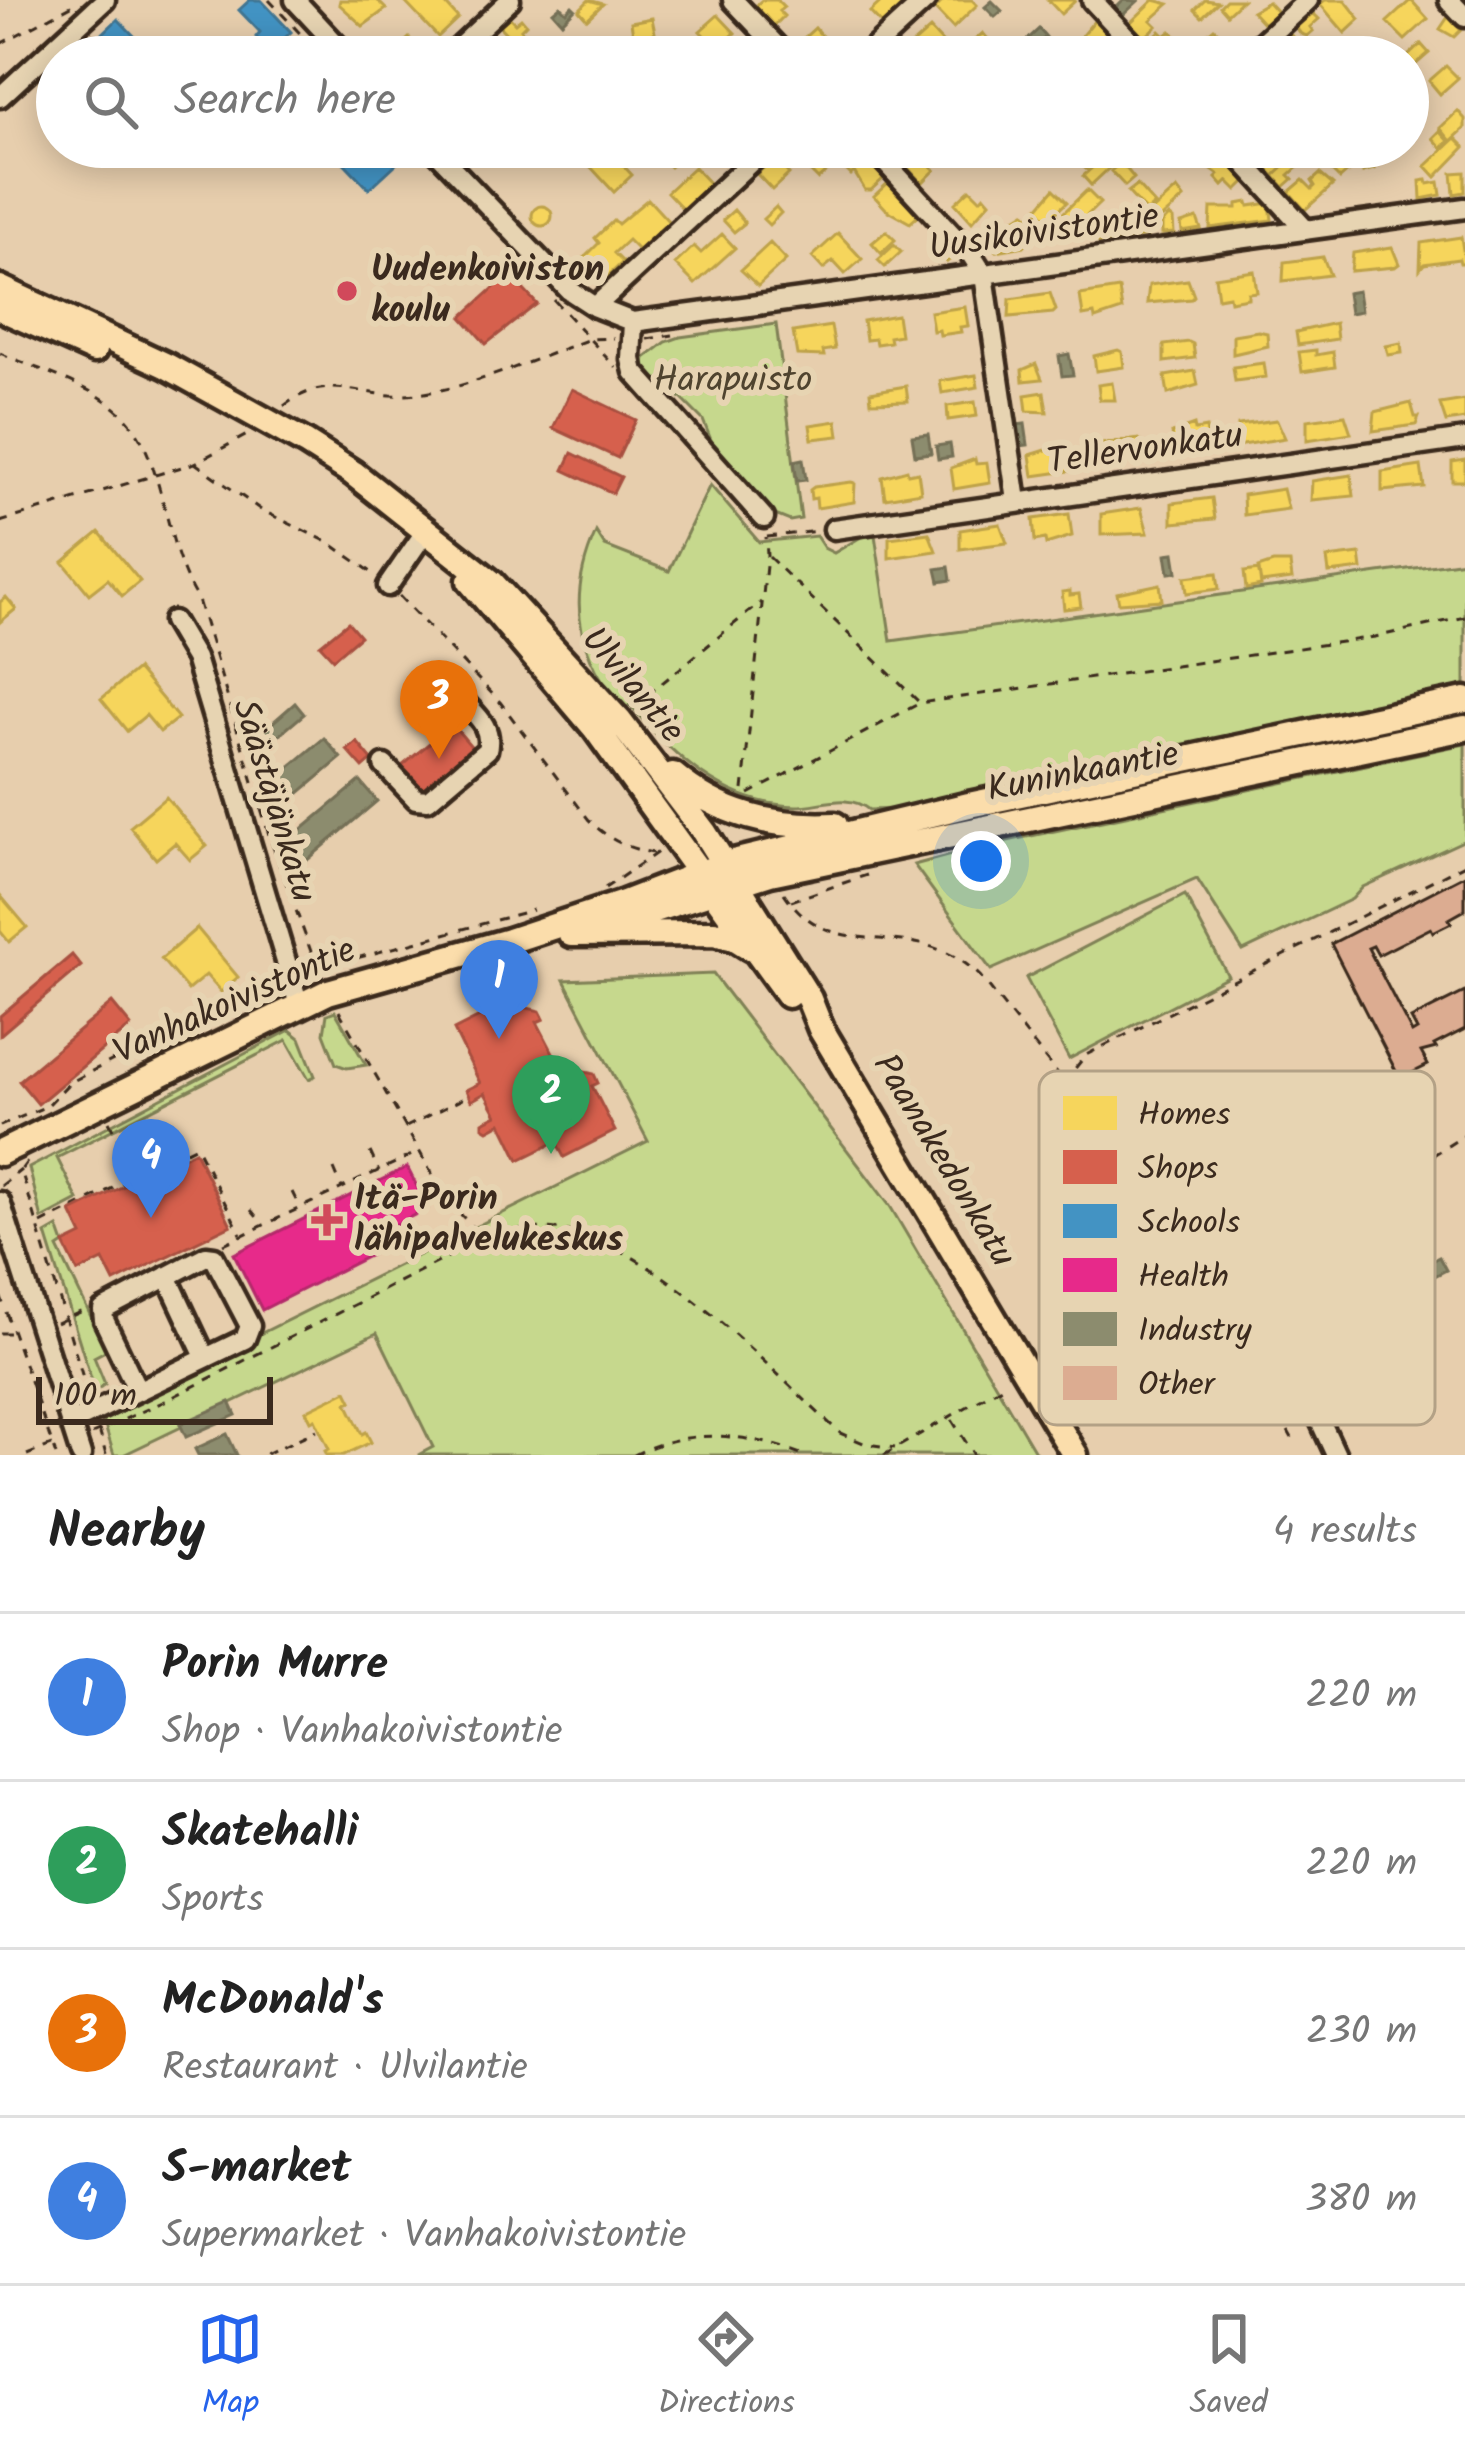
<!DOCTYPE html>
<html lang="en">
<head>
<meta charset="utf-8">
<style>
	body { margin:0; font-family:Kalam,sans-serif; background:#f2f2f2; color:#222 }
	.scale { position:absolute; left:36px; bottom:30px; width:237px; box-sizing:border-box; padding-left:12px; border:6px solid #3b2a1e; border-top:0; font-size:33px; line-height:42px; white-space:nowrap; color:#3b2a1e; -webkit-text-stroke:9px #e7d4b2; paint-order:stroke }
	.you { position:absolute; left:981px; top:861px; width:42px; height:42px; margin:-30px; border:9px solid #fff; border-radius:50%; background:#1a73e8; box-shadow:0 0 0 18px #1a73e833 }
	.badge { display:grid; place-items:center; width:78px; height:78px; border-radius:50%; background:#2563eb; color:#fff; font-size:39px; font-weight:700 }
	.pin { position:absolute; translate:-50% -99px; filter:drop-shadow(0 3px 6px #0008) }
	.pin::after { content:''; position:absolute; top:63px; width:42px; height:36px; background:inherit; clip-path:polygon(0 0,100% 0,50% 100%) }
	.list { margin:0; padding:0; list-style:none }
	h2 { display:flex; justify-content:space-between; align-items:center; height:156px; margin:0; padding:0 48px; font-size:51px }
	h2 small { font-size:39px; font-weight:400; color:#767676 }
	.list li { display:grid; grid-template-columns:78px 1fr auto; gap:36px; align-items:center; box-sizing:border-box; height:168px; padding:0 48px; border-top:3px solid #e0e0e0 }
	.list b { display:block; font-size:45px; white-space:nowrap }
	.list p { margin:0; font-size:39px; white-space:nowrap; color:#767676 }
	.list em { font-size:39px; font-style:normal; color:#767676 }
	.icon { flex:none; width:66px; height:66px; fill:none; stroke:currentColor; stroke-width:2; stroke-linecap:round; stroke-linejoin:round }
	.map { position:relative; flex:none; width:1465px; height:1455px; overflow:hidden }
	.search { position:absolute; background:#fff; box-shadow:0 6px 30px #0003; left:36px; right:36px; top:36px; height:132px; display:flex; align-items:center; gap:30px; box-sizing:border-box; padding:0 42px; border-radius:66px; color:#767676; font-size:45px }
	.sheet { height:828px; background:#fff }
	nav { display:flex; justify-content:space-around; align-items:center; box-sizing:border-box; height:168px; border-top:3px solid #e0e0e0; background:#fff; font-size:33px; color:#767676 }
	nav a { display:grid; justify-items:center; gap:6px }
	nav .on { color:#2563eb }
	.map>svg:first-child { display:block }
</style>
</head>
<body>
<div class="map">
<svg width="1465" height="1455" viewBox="0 0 1465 1455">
	<rect width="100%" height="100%" fill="#e7cead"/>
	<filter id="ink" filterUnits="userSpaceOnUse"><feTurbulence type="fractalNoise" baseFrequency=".00833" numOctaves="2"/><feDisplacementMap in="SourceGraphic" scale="24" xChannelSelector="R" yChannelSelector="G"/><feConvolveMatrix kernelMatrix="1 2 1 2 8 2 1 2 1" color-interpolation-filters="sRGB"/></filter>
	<g filter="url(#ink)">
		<path fill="#c6d88d" stroke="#808156" stroke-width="3" d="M776,324L801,519L790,521L775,515L715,450L703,420L662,379L650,380L643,369L645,358L666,342L680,337Z
			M710,485L759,542L816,536L824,548L834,553L861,537L875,535L891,641L1465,561V689L897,809L869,810C848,792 821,806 796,806C725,805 673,756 630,705L624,709C576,656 566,598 596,532L605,546L669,571Z
			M1465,744V840L1363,887L1352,899L1243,951L1197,879L991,970L914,865L984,846Z
			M1185,895L1228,976L1069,1059L1026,978Z
			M713,974L890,1206L1037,1455H418L433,1447L377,1333L123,1455H114L101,1413L648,1141L564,980Z
			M335,1011L366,1065L347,1068L336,1064L324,1033L327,1014Z
			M290,1030L300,1038L315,1076L309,1079L287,1040L57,1158L78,1200L42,1219L29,1168Z
			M58,1227L64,1244L58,1248L107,1350L94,1357L105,1384L95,1391L46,1234Z"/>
		<path fill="#f6d55c" stroke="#bea249" stroke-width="3" d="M340,0H377L386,9L363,26L339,4Z
			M442,0L458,18L438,37L404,1Z
			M589,0L603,4L587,19L579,10Z
			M762,0H777L784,7L779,11L784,16L774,26L755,6Z
			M883,0H896L902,7L883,26L870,12Z
			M944,0H972L977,5L953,28L935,9Z
			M1048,0H1074L1075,1L1061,14Z
			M1154,0L1169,4L1151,20L1157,26L1144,38L1130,23Z
			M1205,0L1218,2L1202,17L1195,10Z
			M1226,0H1242L1227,14L1220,6Z
			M1325,0H1345L1360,19L1345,33L1320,4Z
			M1411,0L1428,19L1405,40L1387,22Z
			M1268,2L1277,12L1264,24L1252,11Z
			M1313,13L1319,19L1310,27L1313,31L1307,36L1301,34L1296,27Z
			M718,15L735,33L717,49L700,31Z
			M509,17L515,23L521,18L526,24L521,29L527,36L517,45L499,26Z
			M1448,17L1461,30L1454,37L1440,29Z
			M652,18L655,33L634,41L631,22Z
			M1095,20L1111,37L1097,50L1079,39Z
			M815,28L826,41L820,47L828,56L834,49L841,57H804L794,47Z
			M1214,28L1236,51L1229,57L1206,35Z
			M930,29L956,57H888L898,48L906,57L915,49L912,45Z
			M1160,31L1165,36L1171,31L1179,40L1162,56L1148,42Z
			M491,33L514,57H466Z
			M983,33L996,49L987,57H977L968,46Z
			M1289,33L1302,47L1290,57H1264Z
			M409,38L422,52L417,57H400L395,51Z
			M1065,41L1075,52L1069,57H1048Z
			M1421,44L1429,53L1414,66L1407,57Z
			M1446,66L1458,78L1440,94L1429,81Z
			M1458,111L1465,119V128L1451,141L1440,128Z
			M1440,131L1449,141L1442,148L1433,138Z
			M1456,138L1465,147L1436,177L1426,166Z
			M466,147H482L486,152L477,160Z
			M606,147L632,175L614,192L587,163Z
			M650,147H674L682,155L670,167Z
			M725,147H750L737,160Z
			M926,147H946L929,164L935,170L922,183L906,166Z
			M960,147H967L974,155L967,162L956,151Z
			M1083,147L1100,161L1088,171L1073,156Z
			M1115,147L1123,155L1091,185L1083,176Z
			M1215,147L1219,151L1209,161L1199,151L1196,155L1190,149Z
			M1270,147L1279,153L1283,149L1289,155L1284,159L1288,163L1274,176L1258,158Z
			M1306,147L1327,149L1319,156L1315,152L1289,175L1293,179L1284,187L1274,176Z
			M1377,147H1401L1385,161L1374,150Z
			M857,149L884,178L871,190H865L854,172L851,175L843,167Z
			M1219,151L1247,180L1237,190L1228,181L1223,186L1216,178L1219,175L1205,165Z
			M1331,153L1349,171L1340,179L1322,161Z
			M1372,157L1374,169L1363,172L1361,159Z
			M774,158L789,174L772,190L757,174Z
			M821,159L830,169L818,179L809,170Z
			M1121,162L1134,178L1125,186L1111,171Z
			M694,167L710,184L683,209L667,192Z
			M1465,172V192L1454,194L1452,173Z
			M1320,174L1333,185L1305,210L1289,192L1303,180L1312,189L1315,186L1312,181Z
			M1427,180L1428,184L1439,182L1441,195L1421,199L1420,181Z
			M889,182L919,215L910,223L887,210L874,196Z
			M1137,185L1155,205L1146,212L1128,192Z
			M970,189L980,199L984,195L990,202L972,222L955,203Z
			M1054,189L1067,202L1048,220L1037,209Z
			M1177,189L1184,198L1156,223L1149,214Z
			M1087,190L1100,203L1073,229L1060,216Z
			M648,199L669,222L638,250L628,240L614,253L623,262L599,284L579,263L599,243L595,238L614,220L618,224Z
			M1248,202L1249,206L1270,203L1272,220L1210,228L1211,208H1237V204Z
			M532 216a10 10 0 1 1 20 0a10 10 0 1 1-20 0Z
			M776,207L781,213L769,225L763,219Z
			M734,210L745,223L734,232L723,220Z
			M1025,212L1035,224L1030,228L1035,233L1024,246L996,251L982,233L998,218L1011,221Z
			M1137,216L1139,223H1145L1147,236L1099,243L1097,228H1103L1102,220Z
			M1169,216L1173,219L1174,233L1162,234V223Z
			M1197,218L1201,229L1182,232L1181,223Z
			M886,231L895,240L881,253L872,243Z
			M838,233L862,259L845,274L833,261L823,269L812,257Z
			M722,234L735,248L695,284L675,264L694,246L701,253Z
			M1461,237L1465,263H1460L1459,259L1424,264L1420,269L1421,243Z
			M944,242L956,254L947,262L943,257L938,261L931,253Z
			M770,243L786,260L758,286L741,270Z
			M894,245L901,252L885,267L878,260Z
			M1392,247L1399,264L1395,267L1351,271L1353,253Z
			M1323,257L1330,275L1283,281L1284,262Z
			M1254,271L1257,292L1248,293V298L1230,301L1229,296L1218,298L1215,277Z
			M1188,280L1194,296L1191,299L1147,303L1149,285Z
			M1119,289L1122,310L1095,319L1094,314L1083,316L1080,295Z
			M1050,293L1056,310L1053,313L1009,317L1010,299Z
			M965,307L968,326L960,327L961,332L940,335L939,330L933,331L930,312Z
			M897,315L900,335L889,337L890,342L876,344L875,339L866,340L863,321Z
			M1335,323L1337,339L1298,345L1296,332Z
			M831,326L835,349L823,351L824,356L797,355L793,332Z
			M1258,331L1267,333L1268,346L1233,354V335Z
			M1189,342L1193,344L1195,358L1164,362V345Z
			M1401,343L1402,353L1388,355L1386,346Z
			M1118,350L1122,352L1124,367L1096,371L1094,356Z
			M1316,350V355L1333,352L1335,367L1302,372L1299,352Z
			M1264,363L1266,377L1235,381L1233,367Z
			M1036,364L1042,379L1023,381L1022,370Z
			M1195,371L1198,385L1168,394L1165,376Z
			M976,375L978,387L942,393L940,381Z
			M1112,383L1115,400H1100L1098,385Z
			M906,386L908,401L871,402L870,392Z
			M1044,392L1047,412L1027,411L1025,395Z
			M1465,400V419L1446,422L1440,404Z
			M975,402L977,416L948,420L947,406Z
			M1411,403L1415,417H1419L1416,425L1373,431L1375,412Z
			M1345,415L1351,433L1307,440V420Z
			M1277,420L1285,438L1237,446L1238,425Z
			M837,421L839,436L812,439L810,425Z
			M1194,425L1195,430L1206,428L1209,448L1175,453L1172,433Z
			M1139,439L1144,447L1140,448L1141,458L1103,463L1097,447L1101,444Z
			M1059,446L1060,451L1073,449L1076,470L1033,476L1030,455Z
			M975,459L976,464L987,463L990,483L954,489L951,468Z
			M1465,460V481H1452V462Z
			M1421,466L1424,487L1382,491V472Z
			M907,470L908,474L918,472L921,492L885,498L882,477Z
			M1351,475L1354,496L1311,500L1312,481Z
			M851,482L855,483L854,502L817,508L816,498L811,499L810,490L814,487Z
			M1283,489L1288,509L1244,515L1243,495Z
			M1212,498L1215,519L1172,523V503Z
			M1141,508L1148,533L1101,535V514Z
			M1069,514L1072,536L1046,544L1045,539L1035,541L1033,519Z
			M1000,524L1007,543L960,549V530Z
			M99,532L140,581L122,596L108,579L89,594L63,562Z
			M929,533L936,551L889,558V538Z
			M1360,554L1362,569L1329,573L1327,558Z
			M1273,563H1290L1292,579L1261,583L1258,568Z
			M1259,570L1261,586L1246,589L1244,572Z
			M1217,573L1219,589L1187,593L1185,577Z
			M1160,584L1162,600L1119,603L1117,593Z
			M1070,591V595L1079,594L1081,607L1064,609L1062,592Z
			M6,597L16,609L0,622V602Z
			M137,669L178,718L160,732L146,715L127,731L101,699Z
			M166,797L207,846L190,860L175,843L156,859L130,827Z
			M0,895L27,927L9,942L0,931Z
			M197,928L238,977L221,992L206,975L188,990L161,959Z
			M347,1391L352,1401L347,1403L362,1434L366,1432L371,1442L344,1455H327L325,1451L329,1449L315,1419L311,1421L306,1411Z"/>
		<path fill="#d6604d" stroke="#a8503f" stroke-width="3" d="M509,274L537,304L486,344L462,317Z
			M572,389L636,420L618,458L553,428Z
			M572,453L621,477L613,493L564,470Z
			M348,622L360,636L333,659L320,645Z
			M452,724L476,752L425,795L401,767Z
			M357,742L372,760L363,768L347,750Z
			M72,955L81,966L0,1035V1016Z
			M112,1003L131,1026L38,1104L19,1081Z
			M507,1003L540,1011L544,1019L537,1022L560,1066L594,1074L598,1083L592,1086L615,1131L564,1157L556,1142L519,1160L501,1123L488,1130L483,1127V1122L497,1115L485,1093L471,1101L466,1090L480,1083L454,1030Z
			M195,1151L231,1225L114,1282L103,1260L78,1272L64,1244L82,1235L71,1212Z"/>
		<path fill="#4393c3" stroke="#417492" stroke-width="3" d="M250,0H261L291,32L270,52L256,37L260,32L239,10Z
			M118,19L136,38L128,46L133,51L127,56L122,51L116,57L98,38Z
			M329,147H380L396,164L369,189Z"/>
		<path fill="#e7298a" stroke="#b3296a" stroke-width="3" d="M407,1167L428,1208L395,1225L402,1239L262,1310L234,1254Z"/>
		<path fill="#8c8c6e" stroke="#746f56" stroke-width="3" d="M1124,0L1138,1L1123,15L1116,8Z
			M992,1L1002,11L995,17L985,7Z
			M560,6L566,12L572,6L575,9L562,22L553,12Z
			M1039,29L1046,37L1035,46L1028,39Z
			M831,151L839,161L830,169L821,159Z
			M1358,291L1361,311L1350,313L1347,293Z
			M1069,354L1073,375L1062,376L1059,356Z
			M1025,424L1028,445L1019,446L1016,425Z
			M928,434L931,453L915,455L912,436Z
			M950,444L952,457L938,459L936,446Z
			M803,459L806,480L797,481L794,461Z
			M1174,553L1177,572L1169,573L1166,554Z
			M949,567L951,580L939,582L936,569Z
			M295,703L304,714L264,748L255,738Z
			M324,738L341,758L285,805L268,785Z
			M360,781L377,801L299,867L282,846Z
			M1439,1257L1446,1270L1390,1299L1383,1286Z
			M230,1402L236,1415L186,1437L180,1424Z
			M227,1434L237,1455H198L195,1449Z"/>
		<path fill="#dcac91" stroke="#3b2a1e" stroke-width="3" d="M1465,875V910L1449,919L1451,923L1433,932L1431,928L1378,955L1373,946L1368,948L1412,1033L1417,1030L1411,1019L1465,992V1029L1434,1045L1436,1048L1421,1052L1428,1065L1400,1079L1331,944Z"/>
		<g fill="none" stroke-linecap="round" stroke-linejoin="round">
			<g stroke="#3b2a1e" stroke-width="27">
				<path id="minor" d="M295,0L348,57
					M733,0L787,57
					M1092,0L1145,57
					M1449,0L1465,17
					M449,57L510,0
					M864,57L926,0
					M1246,57L1308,0
					M0,97L105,0
					M432,147L569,290L595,307L633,322L631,359L634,372L764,518
					M871,147L972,256L984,275L1017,501
					M1230,147L1306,230
					M595,307L767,147
					M633,322L1465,208
					M834,529L1465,439
					M388,586L425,532
					M173,621L195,658L299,1005
					M384,765L416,799L428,800L487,750C493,727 476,715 461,699
					M0,1202L81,1455
					M1241,1249L1336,1455
					M167,1276L205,1357
					M71,1423L245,1339L250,1326L214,1257L206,1256L103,1310L104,1320L137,1389"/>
			</g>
			<g stroke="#3b2a1e" stroke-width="33">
				<path id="major" d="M0,288L167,366L306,443L353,473L492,583L620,722L704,832L809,999L821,1029L1075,1455
					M0,308L94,350
					M470,581L595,728L788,995
					M673,775C720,815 774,828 835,825
					M606,925L770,873L1465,728
					M571,934L714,933L735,938L751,948
					M0,1153L328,992L509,941L624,903L725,864L969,805L1465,700"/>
			</g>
			<path stroke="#3b2a1e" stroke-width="3" stroke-dasharray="9 9" stroke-linecap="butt" d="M269,0L322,57
				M0,44L73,5
				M408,147L419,159
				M554,300L616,368
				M647,339L673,335
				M0,353C40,371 95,385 125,417C165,458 164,549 198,600L270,838L318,971
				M284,406C323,376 347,392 391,395C452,398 533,359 590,339L614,338
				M195,463L261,510L330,543L374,574
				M0,522L195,463L247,435
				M767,537L817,531
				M769,557L920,703
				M399,596L500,702L589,820C609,840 626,848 653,853
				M634,706L761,602
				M743,790L767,556L766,537
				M749,794L920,703L1375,637L1465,617
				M605,888L661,850
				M784,893C836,971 911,909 980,976L1219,1278L1259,1379L1292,1438
				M791,901L867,875
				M305,972L533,910
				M339,1011L446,1198L483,1239
				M1064,1082L1086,1055L1465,864
				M109,1121L136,1176
				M0,1126L47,1106L69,1083L150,1041L172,1045
				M406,1127L468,1096
				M370,1152L379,1171
				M27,1162L21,1170L89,1398
				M334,1169L342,1188
				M1,1186L21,1170
				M292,1192L299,1206
				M251,1210L261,1222
				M41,1224L196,1146L241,1234
				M1254,1242L1419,1164L1465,1135
				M224,1244L416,1153
				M0,1295L56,1455
				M56,1323L85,1310
				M0,1333H12
				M1045,1362L1224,1259
				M952,1420L974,1455
				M99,1430L106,1455
				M92,1434L165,1401L483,1239C506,1232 532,1226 556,1229C654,1241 768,1368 840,1433L866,1444L895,1448
				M266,1454L317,1430
				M27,1455L59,1442
				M634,1455C687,1427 749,1433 803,1455
				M884,1455L1008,1383"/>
			<use href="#minor" stroke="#e7d4b2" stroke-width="18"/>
			<use href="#major" stroke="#fbddab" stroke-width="24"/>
		</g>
	</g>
	<g fill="#d1495b" stroke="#e7d4b2" stroke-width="4.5">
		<circle cx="347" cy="291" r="12"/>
		<path d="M321 1202h12v12h12v12h-12v12h-12v-12h-12v-12h12z"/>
	</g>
	<g text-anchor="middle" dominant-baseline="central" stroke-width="12" stroke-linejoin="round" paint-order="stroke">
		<g font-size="36" fill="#3b2a1e" stroke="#e7d4b2">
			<text transform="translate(1044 233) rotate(-8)">Uusikoivistontie</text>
			<text transform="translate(1145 450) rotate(-8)">Tellervonkatu</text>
			<text transform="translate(632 686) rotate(50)">Ulvilantie</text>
			<text transform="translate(1083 773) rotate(-11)">Kuninkaantie</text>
			<text transform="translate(273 801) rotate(73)">Säästäjänkatu</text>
			<text transform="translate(235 1002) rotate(-24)">Vanhakoivistontie</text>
			<text transform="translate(943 1161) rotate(59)">Paanakedonkatu</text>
		</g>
		<g font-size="36" font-weight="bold" fill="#3b2a1e" stroke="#e7d4b2" text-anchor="start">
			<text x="371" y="270">Uudenkoiviston<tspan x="371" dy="41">koulu</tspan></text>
			<text x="354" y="1199">Itä-Porin<tspan x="354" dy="41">lähipalvelukeskus</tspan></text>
		</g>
		<g font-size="36" fill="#50442f" stroke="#e7d4b2">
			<text x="733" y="381">Harapuisto</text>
		</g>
	</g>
	<rect x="1039" y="1071" width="396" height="354" rx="18" fill="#e7d4b2" stroke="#b3a186" stroke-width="3"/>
	<rect x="1063" y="1096" width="54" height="34" fill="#f6d55c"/>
	<rect x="1063" y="1150" width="54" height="34" fill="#d6604d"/>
	<rect x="1063" y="1204" width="54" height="34" fill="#4393c3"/>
	<rect x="1063" y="1258" width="54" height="34" fill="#e7298a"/>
	<rect x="1063" y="1312" width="54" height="34" fill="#8c8c6e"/>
	<rect x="1063" y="1366" width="54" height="34" fill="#dcac91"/>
	<g font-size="33" fill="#3b2a1e">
		<text x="1138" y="1125">Homes</text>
		<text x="1138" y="1179">Shops</text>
		<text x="1138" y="1233">Schools</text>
		<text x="1138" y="1287">Health</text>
		<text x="1138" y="1341">Industry</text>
		<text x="1138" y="1395">Other</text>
	</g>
</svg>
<div class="scale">100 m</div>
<div class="you"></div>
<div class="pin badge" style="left:499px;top:1039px;background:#3f7fe0">1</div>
<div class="pin badge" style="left:551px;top:1154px;background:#2e9e5b">2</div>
<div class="pin badge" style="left:439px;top:759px;background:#e8710a">3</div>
<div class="pin badge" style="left:151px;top:1218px;background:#3f7fe0">4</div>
<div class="search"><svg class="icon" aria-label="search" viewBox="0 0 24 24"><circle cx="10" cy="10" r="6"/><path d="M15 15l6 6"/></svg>Search here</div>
</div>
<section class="sheet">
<h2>Nearby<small>4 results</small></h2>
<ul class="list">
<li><span class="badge" style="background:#3f7fe0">1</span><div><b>Porin Murre</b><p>Shop · Vanhakoivistontie</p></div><em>220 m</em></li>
<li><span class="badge" style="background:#2e9e5b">2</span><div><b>Skatehalli</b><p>Sports</p></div><em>220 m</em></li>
<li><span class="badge" style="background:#e8710a">3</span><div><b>McDonald's</b><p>Restaurant · Ulvilantie</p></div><em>230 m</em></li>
<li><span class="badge" style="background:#3f7fe0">4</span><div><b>S-market</b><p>Supermarket · Vanhakoivistontie</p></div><em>380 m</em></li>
</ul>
</section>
<nav>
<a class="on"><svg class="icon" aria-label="map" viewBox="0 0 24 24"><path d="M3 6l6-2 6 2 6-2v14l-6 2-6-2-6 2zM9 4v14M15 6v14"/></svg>Map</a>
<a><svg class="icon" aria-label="directions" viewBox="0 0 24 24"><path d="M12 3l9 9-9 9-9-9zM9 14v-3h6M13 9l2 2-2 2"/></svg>Directions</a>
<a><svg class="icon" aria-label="saved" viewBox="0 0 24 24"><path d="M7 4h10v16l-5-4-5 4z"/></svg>Saved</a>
</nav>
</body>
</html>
